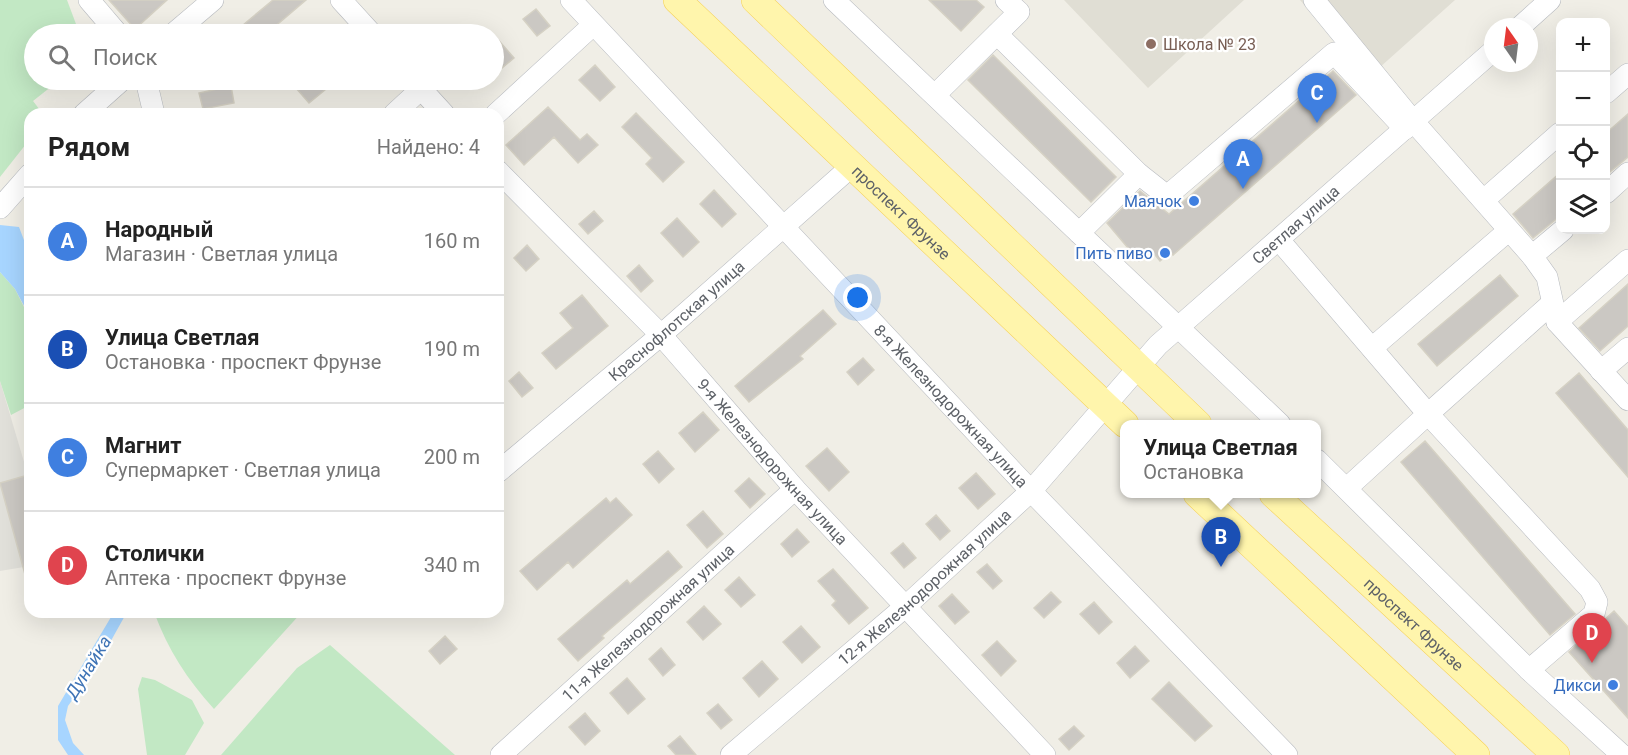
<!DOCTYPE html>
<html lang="ru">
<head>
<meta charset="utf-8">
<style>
	body { margin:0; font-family:Roboto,sans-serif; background:#f2f2f2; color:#222 }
	.controls { position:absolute; right:18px; top:18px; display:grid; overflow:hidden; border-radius:12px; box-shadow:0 6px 24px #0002 }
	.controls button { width:54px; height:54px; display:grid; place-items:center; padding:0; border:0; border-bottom:2px solid #e0e0e0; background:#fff; color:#222; font:30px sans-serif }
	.compass { position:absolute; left:1484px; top:18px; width:54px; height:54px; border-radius:50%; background:#fff; box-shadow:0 6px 24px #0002; rotate:346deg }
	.you { position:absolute; left:858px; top:298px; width:21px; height:21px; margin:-15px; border:4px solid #fff; border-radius:50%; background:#1a73e8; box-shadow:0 0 0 9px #1a73e833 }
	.badge { display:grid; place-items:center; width:39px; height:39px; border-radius:50%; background:#ef442d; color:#fff; font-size:20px; font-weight:700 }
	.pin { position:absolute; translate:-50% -50px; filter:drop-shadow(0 2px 3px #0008) }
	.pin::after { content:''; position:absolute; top:32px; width:21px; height:18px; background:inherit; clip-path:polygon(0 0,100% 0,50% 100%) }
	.popup { position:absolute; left:1120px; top:420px; width:201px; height:78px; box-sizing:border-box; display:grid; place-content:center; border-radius:12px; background:#fff; filter:drop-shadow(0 2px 4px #0005); font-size:20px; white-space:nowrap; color:#767676 }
	.popup b { font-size:22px; color:#222 }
	.popup::after { content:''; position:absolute; left:50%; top:100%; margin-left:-12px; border:12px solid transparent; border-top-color:#fff }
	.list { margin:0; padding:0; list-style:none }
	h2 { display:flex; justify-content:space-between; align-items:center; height:78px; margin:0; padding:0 24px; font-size:26px }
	h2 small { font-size:20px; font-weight:400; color:#767676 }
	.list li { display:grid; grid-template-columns:39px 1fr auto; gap:18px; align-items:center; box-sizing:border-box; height:108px; padding:0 24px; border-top:2px solid #e0e0e0 }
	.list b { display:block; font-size:22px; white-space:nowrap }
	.list p { margin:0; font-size:20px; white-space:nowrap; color:#767676 }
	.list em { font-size:20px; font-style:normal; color:#767676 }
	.icon { flex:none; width:33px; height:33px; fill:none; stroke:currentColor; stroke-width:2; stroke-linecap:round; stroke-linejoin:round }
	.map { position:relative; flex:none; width:1628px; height:755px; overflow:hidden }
	.search { position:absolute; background:#fff; box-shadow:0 6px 24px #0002; left:24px; top:24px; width:480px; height:66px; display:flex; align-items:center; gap:15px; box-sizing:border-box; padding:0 21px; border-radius:33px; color:#767676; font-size:22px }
	.panel { position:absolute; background:#fff; box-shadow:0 6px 24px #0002; left:24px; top:108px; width:480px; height:510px; border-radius:18px }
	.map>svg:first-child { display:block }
</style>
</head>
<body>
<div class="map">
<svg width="1628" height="755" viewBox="0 0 1628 755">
	<rect width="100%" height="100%" fill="#f0eee6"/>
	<path fill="#e1e0da" d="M0,381L30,482V566L0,571Z"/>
	<path fill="#e0ded4" d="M1064,0H1244L1148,88Z
		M1300,0H1455L1369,77Z"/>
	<path fill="#c2e8c4" d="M0,0H67L76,24L70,34H34V80H58L57,82L33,101L43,114H30V139L0,177Z
		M0,272L15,289L30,319V405L11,415L0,381Z
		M154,612H302L214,709C187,679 168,650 154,612Z
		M330,645L455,755H221L297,668Z
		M142,677L155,680L192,700L204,723L185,755H147L138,689Z"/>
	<path fill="#a7d5ff" d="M0,225L19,227L30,256V317L15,289L0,272Z
		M114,612H127L98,664L68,706L65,720L73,743L84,755H68L58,740V706Z"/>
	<path fill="#cbc8c3" stroke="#d5d1c4" stroke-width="1.5" d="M109,0H167L135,29Z
		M273,0H306L266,34H251L243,25Z
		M929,0H976L984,7L961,31Z
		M536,9L550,26L537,36L523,19Z
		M494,35L514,58L502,68L494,58Z
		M993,55L1116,177L1091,202L968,80Z
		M595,65L615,87L600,101L579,80Z
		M1333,71L1356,95L1173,255L1171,252L1160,261L1151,250L1139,261L1107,223L1140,191L1169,214Z
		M289,80H337L309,103Z
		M231,86L234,103L203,109L199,93Z
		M548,107L580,140L587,134L598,145L578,163L554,137L524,165L506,145Z
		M636,113L684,162L663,182L646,164L652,158L622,127Z
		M1628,114V157L1605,176V134Z
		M1560,173V216L1533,238L1513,214Z
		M714,190L736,214L722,227L700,204Z
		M594,211L603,221L588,234L579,224Z
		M677,218L699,242L683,257L661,233Z
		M527,245L539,259L526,271L514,258Z
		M639,265L653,281L641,292L627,276Z
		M1500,275L1518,296L1437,366L1418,344Z
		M1628,284V326L1600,351L1579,328Z
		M582,295L608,326L556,369L542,353L573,328L560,313Z
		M823,310L836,324L800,356L803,359L749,402L735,386Z
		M863,358L874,370L858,385L847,372Z
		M519,372L533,388L522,397L509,381Z
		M1579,373L1628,430V477L1556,393Z
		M703,412L719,430L695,452L679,433Z
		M1425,441L1575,614L1550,635L1401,462Z
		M827,448L849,472L829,491L806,466Z
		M658,451L674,469L659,483L643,464Z
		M976,473L995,494L978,509L959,488Z
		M28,475L30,577L26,578L0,483Z
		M749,478L765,494L750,508L735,491Z
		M606,498L610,503L616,498L632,515L573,568L568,562L537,590L520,571Z
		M703,511L723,534L707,548L687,525Z
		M936,515L950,531L940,540L926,524Z
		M797,529L809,542L792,557L781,544Z
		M903,543L916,558L904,568L891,553Z
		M668,551L682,567L602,636L604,638L578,661L558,639L627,580L630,584Z
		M987,564L1002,581L993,589L977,572Z
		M833,569L868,608L849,624L832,605L836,601L818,581Z
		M739,577L755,595L741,607L725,590Z
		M1051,592L1061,602L1044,618L1034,608Z
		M952,594L969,612L955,624L939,606Z
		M1094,602L1112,622L1099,634L1080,614Z
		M704,606L721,624L703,640L687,622Z
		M1614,611L1628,627V718L1569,652Z
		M801,626L820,647L802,663L783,642Z
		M445,636L457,649L440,664L429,651Z
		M997,641L1016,661L1001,676L982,655Z
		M1135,646L1149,661L1130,678L1117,663Z
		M661,648L675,665L663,676L649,659Z
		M762,661L778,679L759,697L743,678Z
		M627,678L645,699L628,714L610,693Z
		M1169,682L1212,726L1195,741L1152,699Z
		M718,704L732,720L721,729L707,713Z
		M585,713L600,731L585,745L569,727Z
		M1074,726L1084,736L1069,750L1059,739Z
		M680,736L696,755H676L668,746Z"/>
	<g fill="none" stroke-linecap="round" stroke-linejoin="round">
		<g stroke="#b8bbc0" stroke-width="22">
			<g id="minor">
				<path d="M89,0L118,34"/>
				<path d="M341,0L372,34"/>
				<path id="s1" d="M571,0L1031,491L1287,755"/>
				<path d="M834,0L1280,424"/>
				<path d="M1314,0L1413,121L1532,256L1547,277L1557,322L1628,400"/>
				<path d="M1520,27L1550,0"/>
				<path d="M173,34L213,0"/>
				<path d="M997,34L1139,174L1167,196L1334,53L1405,129"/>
				<path d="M146,80L154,114"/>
				<path d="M413,80L444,114"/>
				<path d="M1606,93L1628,74"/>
				<path d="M936,94L1019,12L1006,0"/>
				<path d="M84,114L122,80"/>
				<path d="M394,114L421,89"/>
				<path d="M496,114L593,25"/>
				<path id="s2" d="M498,171L661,335L795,489L1045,755"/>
				<path d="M1606,193L1628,173"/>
				<path d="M1484,200L1560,133"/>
				<path d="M0,208L30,174"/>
				<path d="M1079,233L1139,174"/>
				<path d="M1279,240L1428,414L1347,488"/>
				<path d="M1532,256L1563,230"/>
				<path d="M1557,322L1628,260"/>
				<path d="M1372,348L1508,231"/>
				<path d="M1601,371L1628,348"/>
				<path d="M1317,460L1529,670L1622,755"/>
				<path id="s3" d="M498,472L661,335L852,166"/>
				<path d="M1529,670L1594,614L1597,602L1590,589L1428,414L1551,304"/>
				<path id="s4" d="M501,755L795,489"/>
				<path id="s5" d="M731,755L906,606L1031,491L1158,345L1493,51"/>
			</g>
		</g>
		<g stroke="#f6d159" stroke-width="28">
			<g id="major">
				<path id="s6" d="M677,0L1125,424"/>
				<path d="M755,0L1198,424"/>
				<path d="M1197,494L1476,755"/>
				<path id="s7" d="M1273,494L1556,755"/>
			</g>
		</g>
		<use href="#minor" stroke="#fff" stroke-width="21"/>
		<use href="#major" stroke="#fff5ac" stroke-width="27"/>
	</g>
	<circle fill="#8d6e63" stroke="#fff" stroke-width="2" cx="1151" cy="44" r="6"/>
	<g fill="#3f7fe0" stroke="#fff" stroke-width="2">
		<circle cx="1194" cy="201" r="6"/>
		<circle cx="1165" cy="253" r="6"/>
		<circle cx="1613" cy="685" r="6"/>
	</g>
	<g text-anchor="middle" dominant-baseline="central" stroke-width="4.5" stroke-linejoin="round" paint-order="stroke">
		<g font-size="16" fill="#785e54" stroke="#fff" text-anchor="start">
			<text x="1163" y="44">Школа № 23</text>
		</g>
		<g font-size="16" fill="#366cbe" stroke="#fff" text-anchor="end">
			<text x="1182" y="201">Маячок</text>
			<text x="1153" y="253">Пить пиво</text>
			<text x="1601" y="685">Дикси</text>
		</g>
		<g font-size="16" fill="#5d6167" stroke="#fff">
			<text stroke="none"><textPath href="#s6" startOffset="309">проспект Фрунзе</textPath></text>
			<text stroke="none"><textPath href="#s5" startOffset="776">Светлая улица</textPath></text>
			<text stroke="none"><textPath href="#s3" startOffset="234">Краснофлотская улица</textPath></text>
			<text stroke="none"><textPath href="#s1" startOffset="556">8-я Железнодорожная улица</textPath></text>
			<text stroke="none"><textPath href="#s2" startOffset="400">9-я Железнодорожная улица</textPath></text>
			<text stroke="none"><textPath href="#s5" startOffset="256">12-я Железнодорожная улица</textPath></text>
			<text stroke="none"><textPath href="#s4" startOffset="198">11-я Железнодорожная улица</textPath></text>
			<text stroke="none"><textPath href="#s7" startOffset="192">проспект Фрунзе</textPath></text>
		</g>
		<g font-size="18" font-style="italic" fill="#3f74b6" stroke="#fff">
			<text transform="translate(88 667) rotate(-58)">Дунайка</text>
		</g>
	</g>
</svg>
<div class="controls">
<button>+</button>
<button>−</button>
<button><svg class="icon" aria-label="locate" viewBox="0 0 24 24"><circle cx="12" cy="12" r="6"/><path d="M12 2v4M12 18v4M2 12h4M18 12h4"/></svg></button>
<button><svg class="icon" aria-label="layers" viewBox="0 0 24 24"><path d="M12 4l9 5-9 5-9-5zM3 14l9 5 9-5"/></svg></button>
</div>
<svg class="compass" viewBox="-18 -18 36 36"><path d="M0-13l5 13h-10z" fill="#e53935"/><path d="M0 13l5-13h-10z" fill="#767676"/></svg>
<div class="you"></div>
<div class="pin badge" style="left:1243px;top:189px;background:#3f7fe0">A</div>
<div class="pin badge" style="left:1221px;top:567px;background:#1a4fb4">B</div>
<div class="popup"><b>Улица Светлая</b>Остановка</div>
<div class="pin badge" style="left:1317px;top:123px;background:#3f7fe0">C</div>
<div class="pin badge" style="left:1592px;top:663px;background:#e0444e">D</div>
<div class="search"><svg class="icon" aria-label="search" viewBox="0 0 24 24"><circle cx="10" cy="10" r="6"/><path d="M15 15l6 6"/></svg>Поиск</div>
<section class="panel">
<h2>Рядом<small>Найдено: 4</small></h2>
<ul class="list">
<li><span class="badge" style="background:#3f7fe0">A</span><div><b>Народный</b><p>Магазин · Светлая улица</p></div><em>160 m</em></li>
<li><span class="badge" style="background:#1a4fb4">B</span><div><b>Улица Светлая</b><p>Остановка · проспект Фрунзе</p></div><em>190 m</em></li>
<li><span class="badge" style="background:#3f7fe0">C</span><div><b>Магнит</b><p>Супермаркет · Светлая улица</p></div><em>200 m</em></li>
<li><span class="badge" style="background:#e0444e">D</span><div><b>Столички</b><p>Аптека · проспект Фрунзе</p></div><em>340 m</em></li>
</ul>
</section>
</div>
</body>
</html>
